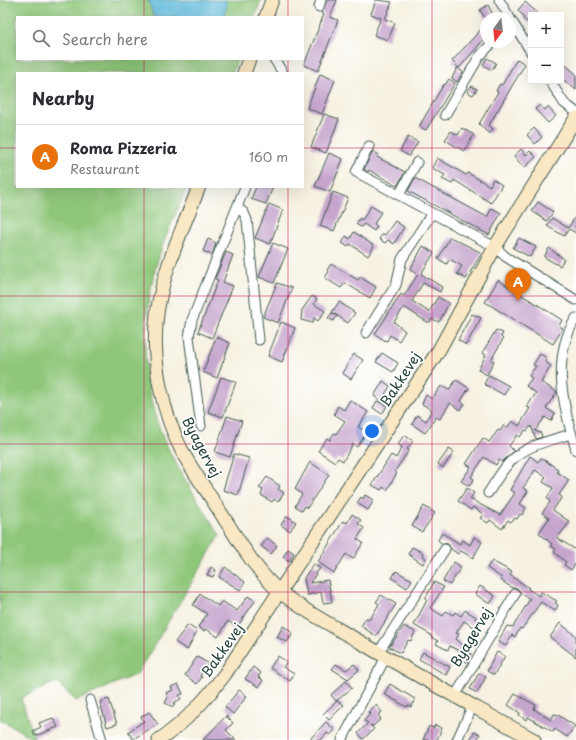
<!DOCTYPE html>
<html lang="en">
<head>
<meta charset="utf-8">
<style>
	body { margin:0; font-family:"Playpen Sans",sans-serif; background:#f7f7f7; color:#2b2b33 }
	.controls { position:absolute; right:12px; top:12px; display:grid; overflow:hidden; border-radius:0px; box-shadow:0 4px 16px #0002 }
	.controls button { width:36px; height:36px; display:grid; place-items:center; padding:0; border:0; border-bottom:1px solid #e1e1e2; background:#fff; color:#2b2b33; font:20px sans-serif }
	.compass { position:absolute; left:480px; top:12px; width:36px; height:36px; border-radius:50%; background:#fff; box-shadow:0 4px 16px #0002; rotate:195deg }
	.you { position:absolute; left:372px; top:431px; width:14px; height:14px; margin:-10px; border:3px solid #fff; border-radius:50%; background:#1a73e8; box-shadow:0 0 0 6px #1a73e833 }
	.badge { display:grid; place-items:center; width:26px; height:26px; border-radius:50%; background:#7c3aed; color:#fff; font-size:13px; font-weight:700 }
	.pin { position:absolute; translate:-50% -33px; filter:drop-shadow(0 1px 2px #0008) }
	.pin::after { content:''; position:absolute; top:21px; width:14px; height:12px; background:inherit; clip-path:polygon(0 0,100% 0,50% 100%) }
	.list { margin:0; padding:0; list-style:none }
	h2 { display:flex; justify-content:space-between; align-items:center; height:52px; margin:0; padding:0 16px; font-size:17px }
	h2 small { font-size:13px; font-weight:400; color:#7c7c81 }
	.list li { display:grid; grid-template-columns:26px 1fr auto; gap:12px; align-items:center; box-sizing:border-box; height:64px; padding:0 16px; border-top:1px solid #e1e1e2 }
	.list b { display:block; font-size:15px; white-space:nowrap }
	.list p { margin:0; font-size:13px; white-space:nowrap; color:#7c7c81 }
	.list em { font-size:13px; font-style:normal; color:#7c7c81 }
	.icon { flex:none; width:22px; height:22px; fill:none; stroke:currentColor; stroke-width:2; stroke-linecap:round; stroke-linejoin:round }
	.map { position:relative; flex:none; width:576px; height:740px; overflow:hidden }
	.search { position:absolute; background:#fff; box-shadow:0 4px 16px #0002; left:16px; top:16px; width:288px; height:44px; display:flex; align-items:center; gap:10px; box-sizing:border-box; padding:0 14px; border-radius:0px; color:#7c7c81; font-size:15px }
	.panel { position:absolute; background:#fff; box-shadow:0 4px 16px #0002; left:16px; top:72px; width:288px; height:116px; border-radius:0px }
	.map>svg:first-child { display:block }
</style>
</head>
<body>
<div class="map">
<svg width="576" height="740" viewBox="0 0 576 740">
	<rect width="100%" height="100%" fill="#fff"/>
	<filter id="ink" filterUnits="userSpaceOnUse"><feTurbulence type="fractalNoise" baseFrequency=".025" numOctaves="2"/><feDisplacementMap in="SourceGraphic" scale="8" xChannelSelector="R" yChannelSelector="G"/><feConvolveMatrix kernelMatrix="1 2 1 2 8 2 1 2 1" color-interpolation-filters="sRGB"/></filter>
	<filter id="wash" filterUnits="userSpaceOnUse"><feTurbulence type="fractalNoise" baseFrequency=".012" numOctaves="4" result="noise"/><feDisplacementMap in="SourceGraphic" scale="16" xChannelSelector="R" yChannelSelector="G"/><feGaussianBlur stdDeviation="0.9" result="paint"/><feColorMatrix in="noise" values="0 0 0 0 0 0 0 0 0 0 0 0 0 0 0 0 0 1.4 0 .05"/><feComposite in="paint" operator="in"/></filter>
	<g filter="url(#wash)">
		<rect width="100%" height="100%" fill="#f6f1e1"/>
		<path fill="#8fc77a" stroke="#578257" d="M0,0H261L255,17H17V59H238L232,73H17V187H187C177,213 163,239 156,266C141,323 140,390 166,444C181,475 201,506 220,535L137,674L76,701L56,682L21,698L35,740L0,719Z"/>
		<path fill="#5cb8da" stroke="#3e7a87" d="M148,0H226L227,7L223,17H154Z"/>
		<g id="blocks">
			<path fill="#c6a5cd" d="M327,0H337L330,17L338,20L318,71L304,65L324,14L321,13Z
				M376,0L392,2L385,19L395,23L388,40L374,35L381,18L371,14Z
				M525,2L540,15H531V25L523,19L524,17L518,10Z
				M488,5L493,15L494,18H485L480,10Z
				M486,24V37L459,68L452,61Z
				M487,58L496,63L492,70L483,65Z
				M517,59L525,64L489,125L493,129L489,134L479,124L498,92L496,91L500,84L502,85Z
				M561,61L576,74V90L561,78Z
				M457,68L463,72L457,82L452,78Z
				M320,74L335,80L322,114L307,108Z
				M449,79L455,83L426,130L420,127V125L444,84L445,85Z
				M471,86L477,89L473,95L467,92Z
				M540,105L545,110L548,107L556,116L548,123L535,109Z
				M324,114L339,119L326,153L311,147Z
				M462,128L474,135L464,151L445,140L451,131L458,135Z
				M534,128L542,137L535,144L527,135Z
				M408,137L418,142L409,156L400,151Z
				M521,149L526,155L530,151L536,157L524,168L514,156Z
				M373,151L379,155L377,157L405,172L397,186L369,170L368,172L364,169Z
				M329,153L343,159L330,192L315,186Z
				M437,158L466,175L468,173L490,186L493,179L502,185L491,203L454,180L452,184L442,179L445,175L432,168Z
				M415,178L487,217L492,208L501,213L489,235L408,191Z
				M256,187H273L266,204L251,199Z
				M333,192L348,198L334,231L320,226Z
				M538,202L553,212L547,221L532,211Z
				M269,204L283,210L270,244L255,238Z
				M371,206L381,212L374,224L377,226L374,231L364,224L361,227L356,224L360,218L362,220Z
				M576,216V233L569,229L564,236L547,226L552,218L568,228Z
				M395,221L404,227L394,244L388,240L385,243L379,239L383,234L385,235Z
				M354,232L374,246L368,256L350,244L348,247L342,243L346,236L350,239Z
				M450,237L482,253L466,279L457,274L462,266L449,259L447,264L438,259Z
				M519,238L536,247L530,257L513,248Z
				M208,239L216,243L212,255L203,251Z
				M273,243L288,249L274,283L259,277Z
				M423,246L434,253L421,274L442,287L440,292L423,283L412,301L429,312L438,297L449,303L439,322L432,319L430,322H427L404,307L394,322L405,331L399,341L390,335L387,341L384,340L375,334L401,294L404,296L418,274L410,270Z
				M549,248L564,259L560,266L544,257Z
				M226,252L233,255L223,282L233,286L212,338L198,332L218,280L215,279Z
				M331,264L358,280L360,277L376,287L370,298L345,283L341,288L325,278L329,271L327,270Z
				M498,280L562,320L559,326L563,328L553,344L485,302Z
				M277,283L292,288L278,323L263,317Z
				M312,296L317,299L314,304L325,311L318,321L314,318L313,323L301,320L302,310Z
				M339,302L355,313L348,323L332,312Z
				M332,313L337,316L334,321L328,318Z
				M472,314L481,318L466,345L458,340Z
				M281,322L295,328L282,362L268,356Z
				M496,330L503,333L501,337L503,339L491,360L494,361L487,375L478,370L486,355L482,353Z
				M216,337L230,343L217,378L203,372Z
				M382,353L398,363L393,372L376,362Z
				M354,354L363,360L351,379L342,373Z
				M540,354L547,358L545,362L551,366L541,382L557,392L546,408L555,414L551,421L545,417L535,431L541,433L542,437L536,439L531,426L527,431L525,430L520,437L517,435L509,446L514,451L502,462L499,460L496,465L484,457L471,477L474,479L469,486L461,481L471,467L466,464L483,438L489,442L498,430L500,431L504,425L507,428L512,421L519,426L530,408L527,407L536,393L526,386L532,378L529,376L536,366L533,365Z
				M489,375L509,386L504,395L484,384Z
				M221,377L236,382L223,417L208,412Z
				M456,380L469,388L461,401L465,404L460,410L450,403L440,419L436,417L425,433L412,424L417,415L426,421L432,410L422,404L426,395L432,399L441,386L449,390Z
				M383,381L390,386L381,401L374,396Z
				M350,400L368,412L358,427L367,432L357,447L353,444L343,461L338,458L335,462L318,451L327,438L330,440L334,433L336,434L345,421L334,414L338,406L344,410Z
				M377,401L387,406L382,414L373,408Z
				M227,416L242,421L230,457L215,452Z
				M404,435L413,441L407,449L409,450L395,471L397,473L387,490L383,487L381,490L372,485L391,455L396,458L402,447L398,444Z
				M449,449L454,452L443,468L438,464Z
				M234,454L249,458L238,495L223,490Z
				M530,456L538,462L541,458L558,469L557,472L569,480L559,495L562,497L553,510L570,522L557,538L576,550V563L571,570L564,565L566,562L554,552L556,549L551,546L552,544L539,533L549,518L542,513L550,502L547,498L553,488L543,482L546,477L535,470L523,488L528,491L520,504L526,508L522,515L520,514L517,519L515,518L511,522L508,520L502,529L490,520L488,523L480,518L483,514L473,507L471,510L458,501L467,488L474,493L470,499L500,515L515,493L510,490Z
				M310,462L329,475L307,508L305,506L302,511L295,506L302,494L295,489Z
				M267,477L280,486L278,489L284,493L278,502L274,499L272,502L261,495L263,490L259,488Z
				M365,495L374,500L368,510L357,503L361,497L363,499Z
				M424,506L435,513L422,532L412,526Z
				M352,514L361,520L358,524L364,528L357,539L363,543L353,559L346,554L334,573L318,562L343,521L347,523Z
				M287,516L296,522L290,531L281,525Z
				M442,533L460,544L462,540L470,545L474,537L482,542L473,558L461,551L458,554L451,549L448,544L441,543L438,540Z
				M268,538L277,546L271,554L261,546Z
				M412,547L423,553L422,555L426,558L423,564L408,554Z
				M288,549L294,553L289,561L283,557Z
				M492,561L512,572L510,575L529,588L528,589L539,596L541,592L557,601L555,603L558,605L555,611L541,602L524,626L522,629L520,628L515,637L512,635L506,646L498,642L500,638L507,626L513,627L530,599L521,593L518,589L513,588L506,584L501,580L502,578L487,568Z
				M454,562L461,567L450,585L443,581Z
				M313,564L320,568L310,583L328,580L332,602L323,603L321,592L307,595L304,578Z
				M211,567L216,570L213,577L207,575Z
				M225,567L245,582L240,590L219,577Z
				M396,571L412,580L407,588L392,578Z
				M434,582L444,587L430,608L443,616L446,611L453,615L455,612L461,616L465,610L476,617L475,619L479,622L475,628L464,621L456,633L459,634L456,639L464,646L461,652L450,646L448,650L436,644L438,641L431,637V635L414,625L427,600L425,599Z
				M480,586L495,596L490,604L475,594Z
				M200,594L218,606L222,601L237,611L248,596L255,601L237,627L228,621L218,637L206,629L204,631L198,627L207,614L193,605Z
				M381,595L396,604L376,636L361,626L366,618L370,619L379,604L376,602Z
				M560,623L576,636V657L550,637Z
				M188,625L197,631L187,650L175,642Z
				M283,626L293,633L287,642L277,637Z
				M404,626L415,632L411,641L408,640L401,653L389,647Z
				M465,649L471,653L467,662L460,659Z
				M423,652L450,667L446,675L419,659Z
				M497,652L505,656L494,675L487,671Z
				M278,656L287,662L283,667L294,674L290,681L270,668Z
				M197,657L208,663L200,676L202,677L197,684L185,675Z
				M336,664L346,670L354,664L359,670L348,679L332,669Z
				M253,667L261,673L258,677L263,680L259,687L245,679Z
				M479,673L486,677L477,693L470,689Z
				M346,681L352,688L336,701L331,695Z
				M178,684L183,694L179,695L181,699L175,702L173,707L165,703L168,697L166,693L173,690L171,687Z
				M390,684L415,699L411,707L408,705L407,707L384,694Z
				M239,690L247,696L233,714L225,707Z
				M515,694L536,705L534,709L551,720L554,714L558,715L575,726L567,737L555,729L553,732L528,717L526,720L519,715L520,713L508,705Z
				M109,699L117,724L107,727L100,702Z
				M337,701L344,705L329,720L323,714Z
				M376,705L382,712L378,715L381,719L373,726L370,725L374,729L363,739L358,733L368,723L364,721L370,714L368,712Z
				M149,712L158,724L133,739L128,732L144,721L141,717Z
				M226,716L233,723L226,730L236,740H203Z
				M53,718L58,727L35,736L33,731L41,727L39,723Z
				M326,722L335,730L330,735L327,733L321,740H309Z
				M435,725L442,728L437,740H423L429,726L433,728Z
				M474,732L480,734L477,740H470Z"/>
		</g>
	</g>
	<g filter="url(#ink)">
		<use href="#blocks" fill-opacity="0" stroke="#3f584e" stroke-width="1"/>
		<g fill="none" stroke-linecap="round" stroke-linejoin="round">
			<g stroke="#3f584e" stroke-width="11">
				<path id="street" d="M499,0L510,18
					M319,7L321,0
					M510,18L531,52
					M274,59L283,73
					M550,81L564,103L576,112
					M445,115L479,57L493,42
					M369,146L356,172L495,247L506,257L576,300
					M399,195L417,162
					M237,207L244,213L247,220L259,340
					M576,318C550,359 564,407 576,450
					M366,333L396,285L402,259L432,213
					M201,426L189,337L192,320L245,187
					M488,493C495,483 501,471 510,462C526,445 549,441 571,434
					M378,653L445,549
					M455,696L515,594
					M90,700L102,740
					M342,740L386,657
					M457,740L473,705"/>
			</g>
			<g stroke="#3f584e" stroke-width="15">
				<path id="secondary" d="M266,17L272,0
					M244,73L249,59
					M199,187C183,228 163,269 157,314C151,361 162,413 184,455C196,476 211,497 224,518C240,543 257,572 280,592C305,612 335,627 362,643C419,677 477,708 534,740
					M159,740C186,722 206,699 225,674L439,350L495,247L576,118"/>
			</g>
			<use href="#street" stroke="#fff" stroke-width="9"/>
			<use href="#secondary" stroke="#fae7c3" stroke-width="13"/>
		</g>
	</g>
	<path fill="none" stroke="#c2185b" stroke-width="1" stroke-opacity="0.55" d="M144,0V17M288,0V17M432,0V740M144,59V73M288,59V73M0,148H17M303,148H576M144,187V740M288,187V740M0,296H576M0,444H576M0,592H576"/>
	<g text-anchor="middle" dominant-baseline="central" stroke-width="3.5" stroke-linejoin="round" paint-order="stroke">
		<g font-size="14" fill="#1f3d34" stroke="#fff">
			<text transform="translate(400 379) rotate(-57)">Bakkevej</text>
			<text transform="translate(202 447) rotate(62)">Byagervej</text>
			<text transform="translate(471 637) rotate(-59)">Byagervej</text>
			<text transform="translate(222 650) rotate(-55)">Bakkevej</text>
		</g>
	</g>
</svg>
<div class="controls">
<button>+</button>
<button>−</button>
</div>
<svg class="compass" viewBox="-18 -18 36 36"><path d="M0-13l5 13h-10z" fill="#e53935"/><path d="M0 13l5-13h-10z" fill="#7c7c81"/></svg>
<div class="you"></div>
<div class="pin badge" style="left:518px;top:301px;background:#e8710a">A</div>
<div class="search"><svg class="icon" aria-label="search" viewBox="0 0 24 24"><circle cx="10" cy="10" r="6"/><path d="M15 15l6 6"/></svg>Search here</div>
<section class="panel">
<h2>Nearby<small></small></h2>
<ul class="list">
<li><span class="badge" style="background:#e8710a">A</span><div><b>Roma Pizzeria</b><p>Restaurant</p></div><em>160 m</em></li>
</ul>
</section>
</div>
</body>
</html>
